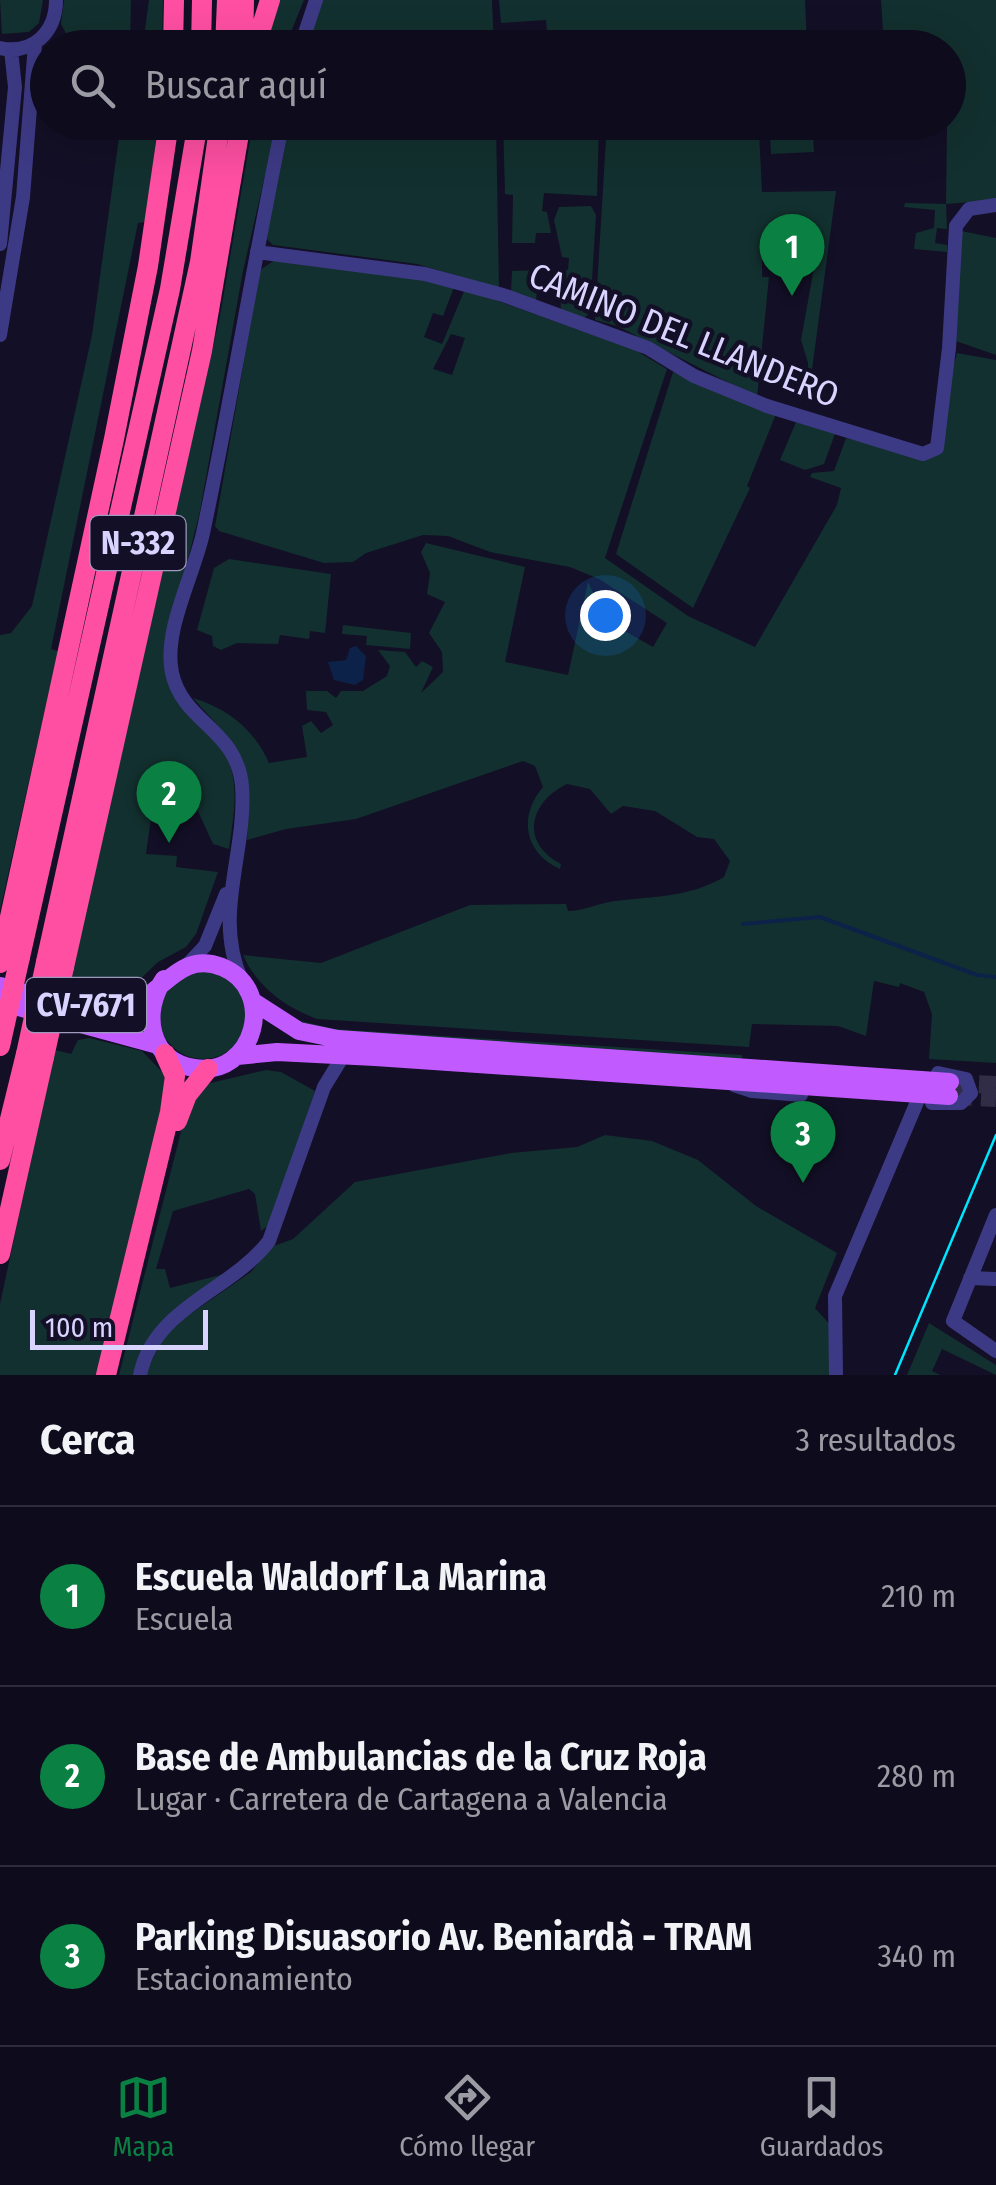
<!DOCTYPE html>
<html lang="es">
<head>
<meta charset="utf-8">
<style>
	body { margin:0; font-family:"Fira Sans Condensed",sans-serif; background:#1c1929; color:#f1f3f6 }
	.scale { position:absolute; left:30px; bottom:25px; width:178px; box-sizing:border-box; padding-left:10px; border:5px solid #d9d4ff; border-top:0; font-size:28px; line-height:35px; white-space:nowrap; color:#d9d4ff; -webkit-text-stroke:8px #130f26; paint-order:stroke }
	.you { position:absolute; left:605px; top:615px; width:35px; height:35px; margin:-25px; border:8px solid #fff; border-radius:50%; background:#1a73e8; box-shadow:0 0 0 15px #1a73e833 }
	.badge { display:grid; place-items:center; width:65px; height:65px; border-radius:50%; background:#0b8043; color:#fff; font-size:32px; font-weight:700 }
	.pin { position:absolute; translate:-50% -82px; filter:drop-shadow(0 2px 5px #0008) }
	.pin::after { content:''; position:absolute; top:52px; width:35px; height:30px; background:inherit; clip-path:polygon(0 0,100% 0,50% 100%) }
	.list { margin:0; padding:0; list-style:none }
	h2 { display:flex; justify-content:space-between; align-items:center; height:130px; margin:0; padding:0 40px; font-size:42px }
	h2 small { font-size:32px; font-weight:400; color:#9b9ba3 }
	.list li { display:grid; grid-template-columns:65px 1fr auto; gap:30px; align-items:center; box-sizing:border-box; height:180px; padding:0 40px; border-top:2px solid #2e2b3b }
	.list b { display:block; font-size:38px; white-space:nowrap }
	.list p { margin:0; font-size:32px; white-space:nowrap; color:#9b9ba3 }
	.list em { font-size:32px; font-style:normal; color:#9b9ba3 }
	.icon { flex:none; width:55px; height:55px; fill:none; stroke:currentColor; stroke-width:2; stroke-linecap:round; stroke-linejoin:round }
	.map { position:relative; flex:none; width:996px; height:1375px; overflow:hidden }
	.search { position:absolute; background:#0e0b1c; box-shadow:0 10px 40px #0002; left:30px; right:30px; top:30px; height:110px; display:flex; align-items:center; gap:25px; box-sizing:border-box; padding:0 35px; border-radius:55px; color:#9b9ba3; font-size:38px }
	.sheet { height:670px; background:#0e0b1c }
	nav { display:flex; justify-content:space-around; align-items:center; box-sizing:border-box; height:140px; border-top:2px solid #2e2b3b; background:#0e0b1c; font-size:28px; color:#9b9ba3 }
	nav a { display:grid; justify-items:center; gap:5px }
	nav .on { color:#0b8043 }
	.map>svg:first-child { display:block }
</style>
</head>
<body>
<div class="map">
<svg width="996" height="1375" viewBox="0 0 996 1375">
	<rect width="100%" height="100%" fill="#130f26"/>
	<path fill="#12302f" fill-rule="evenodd" d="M0,0H43L39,23L29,32L2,34Z
		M64,0H131L130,47H73L61,24Z
		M149,0H163L162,47H145L143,44Z
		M277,0H304L286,44L262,48Z
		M322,0H492L494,47L307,48Z
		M499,0H805L807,47H607L606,36L601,35L600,47H548L546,20L501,23Z
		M881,0H996V200L946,204L947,229L937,228L935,243L947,245V252L914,249L916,233L934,228L935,210L904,207L905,203L946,204L948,48L884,47Z
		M121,123H158L146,222L138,223L51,649L58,651L0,911V635L11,633L32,606L92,335Z
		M253,123H277L243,271L200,511L164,655C170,717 203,711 225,754C241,783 233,819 229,849L213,844L197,809L170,802L152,811L146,854L177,856L176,867L218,872L196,934L186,947L158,962L131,988L70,983L220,316Z
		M290,123H496L499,288L417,264L273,245L267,239L268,228Z
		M503,123H599L597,196L544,193L542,211L547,212L551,233H536L535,243H512L513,195L505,194Z
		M607,123H818L819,126L759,131L762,192L836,191L807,407L808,363L801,340L816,256L811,255L813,234L780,229L777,246H762V277H769L757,397L617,326L595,320Z
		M813,133L814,152L771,154L770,135Z
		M591,206L596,215L590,313L584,318L561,310L559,269L568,270L569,258L562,257L554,220L559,207Z
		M961,231L996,238V355L956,341Z
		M278,258L401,278L405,274L454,287L443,316L433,313L424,337L442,344L465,289L635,350L667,369L605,558L688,616L755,647L837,505L841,488L810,477L812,473L834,471L846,438L928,458L957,353L996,360V1063L929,1059L932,1014L924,992L900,983L899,987L874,981L866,1036L838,1026L752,1024L749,1047L317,1019C285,1007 257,987 243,955L321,963L470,905L566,904L568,911C585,911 598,903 615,901C654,896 688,898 724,877L730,861L714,839L697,837L655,811L623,806L611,814L590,789L567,784C530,802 519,842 561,864L560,869C524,853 518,816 543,787L535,766L523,761L356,819L286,829L247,840C253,757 246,757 193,698C228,709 254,729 269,763L307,757L302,726L311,721L321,733L333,725L326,712L307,710L306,691H327L336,698L341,691H363L387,676L390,666L378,650L405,652L416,667L422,661L433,667L421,693L443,672L442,652L429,633L445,602L427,594L430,573L421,552L426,543L525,567L505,662L568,675L588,582L607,621L653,647L667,623L599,579L570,567L490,552L448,536L423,535L366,553L353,562L324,563L219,531L215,526L260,270ZM451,334L465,338L452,375L433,369Z
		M539,270L536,301L511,292L512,271Z
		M673,372L776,414L747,486L750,488L693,608L616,554Z
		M796,422L835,434L824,464L805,470L780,460Z
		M229,559L331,574L325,633L310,631L309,639L280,635L278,644L237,643L221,650L213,646L212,636L197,630L214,568Z
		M343,625L411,633L410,649L366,645L367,636L342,634Z
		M159 1015a44 44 0 1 1 88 0a44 44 0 1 1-88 0Z
		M297,1020L334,1029L742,1055V1059L317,1031Z
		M89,1038L142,1051L166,1076L167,1091L100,1375H0V1304L55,1050L71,1054L78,1040Z
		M266,1070L281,1072L315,1091L269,1225L261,1231L255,1194L249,1189L173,1211L156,1269H165L170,1288L228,1273L252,1251C220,1307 158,1287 134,1375H119L187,1108L202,1085Z
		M605,1135L652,1141L698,1160L756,1206L837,1253L815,1308L833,1328L832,1375H145L163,1338L180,1321L251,1272L271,1247L293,1239L355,1182L511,1153L577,1147Z
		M929,1323L996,1365V1375L942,1349L932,1371L940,1375H907Z"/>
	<path fill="#0c2248" d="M356,646L366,656L363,680L355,685L334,680L328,662L346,660L350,648Z"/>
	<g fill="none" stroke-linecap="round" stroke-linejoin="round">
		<path stroke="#0c2248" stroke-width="4" d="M743,924L820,917L977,975L996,977"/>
		<path stroke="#312d47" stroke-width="18" stroke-dasharray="18 9" stroke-linecap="butt" d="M952,1083L996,1085
			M954,1096L996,1098"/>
		<path stroke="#3d3a85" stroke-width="14" d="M0,48C33,55 56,32 56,0
			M300,48L316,0
			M0,244L15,87L11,50
			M257,252L425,274L503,295L648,348L694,376L767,406L923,454L937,448L949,348L956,226L969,209L996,205
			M0,335L23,197L35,44
			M186,966L205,946L226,894
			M242,981C212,915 247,854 242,786C237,729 183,723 172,673C163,630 194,575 203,533C232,397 254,259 283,122
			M734,1085L752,1091L801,1095
			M932,1103H961L971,1093L966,1079L938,1073
			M996,1215L953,1321L996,1351
			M970,1278L996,1279
			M140,1375C154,1307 231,1291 269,1241L324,1087L343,1056
			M836,1375L835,1296L917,1102"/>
		<path stroke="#c25bff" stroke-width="18" d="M0,986C37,997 81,1011 121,1007C161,1002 175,949 222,967C278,990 255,1078 194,1068C149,1061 141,1012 164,979
			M0,1002L158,1045
			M254,1002L299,1031L338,1039L950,1082
			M237,1056L277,1052L375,1057L949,1096"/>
		<path stroke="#ff4fa3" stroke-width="20" d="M173,48L174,0
			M201,48L202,0
			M225,48L227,0
			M243,48L244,0
			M255,48L270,0
			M20,957L170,289L198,122
			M46,962L200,262L220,122
			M0,963L114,439L148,266L169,122
			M64,967L202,351L241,122
			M177,1121L187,1095L208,1069
			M0,1160L26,1054
			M0,1254L44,1057
			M106,1375L170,1112L175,1076L165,1054"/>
		<path stroke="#00e5ff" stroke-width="2.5" d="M895,1375L996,1135"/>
		<path stroke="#ff4fa3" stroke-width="20" d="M0,1046L20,957
			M26,1054L46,962
			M44,1057L64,967"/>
	</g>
	<g text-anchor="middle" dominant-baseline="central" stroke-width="9" stroke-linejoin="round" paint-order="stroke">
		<g fill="#130f26" stroke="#9e99be" stroke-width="2.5">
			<rect x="90.5" y="516" width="95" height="54" rx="8"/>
			<rect x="26" y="978" width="120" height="54" rx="8"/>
		</g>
		<g font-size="32" font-weight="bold" fill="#d9d4ff">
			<text x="138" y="543">N-332</text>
			<text x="86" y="1005">CV-7671</text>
		</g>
		<g font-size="35" fill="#d9d4ff" stroke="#130f26">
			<text transform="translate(684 335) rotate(22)">CAMINO DEL LLANDERO</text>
		</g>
	</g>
</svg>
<div class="scale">100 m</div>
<div class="you"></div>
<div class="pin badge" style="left:792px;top:296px">1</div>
<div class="pin badge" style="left:169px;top:843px">2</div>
<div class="pin badge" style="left:803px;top:1183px">3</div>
<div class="search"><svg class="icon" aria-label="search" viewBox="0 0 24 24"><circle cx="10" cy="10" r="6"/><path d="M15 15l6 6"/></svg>Buscar aquí</div>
</div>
<section class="sheet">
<h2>Cerca<small>3 resultados</small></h2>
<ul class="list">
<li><span class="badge">1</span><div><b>Escuela Waldorf La Marina</b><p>Escuela</p></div><em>210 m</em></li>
<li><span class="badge">2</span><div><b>Base de Ambulancias de la Cruz Roja</b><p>Lugar · Carretera de Cartagena a Valencia</p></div><em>280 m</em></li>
<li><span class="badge">3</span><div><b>Parking Disuasorio Av. Beniardà - TRAM</b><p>Estacionamiento</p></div><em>340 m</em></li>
</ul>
</section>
<nav>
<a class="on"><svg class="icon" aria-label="map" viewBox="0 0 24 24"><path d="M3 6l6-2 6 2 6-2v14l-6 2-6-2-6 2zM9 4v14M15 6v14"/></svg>Mapa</a>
<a><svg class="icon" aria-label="directions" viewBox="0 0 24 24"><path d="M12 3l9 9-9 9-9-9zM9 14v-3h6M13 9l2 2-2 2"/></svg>Cómo llegar</a>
<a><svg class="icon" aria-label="saved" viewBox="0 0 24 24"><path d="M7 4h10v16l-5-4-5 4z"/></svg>Guardados</a>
</nav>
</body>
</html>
